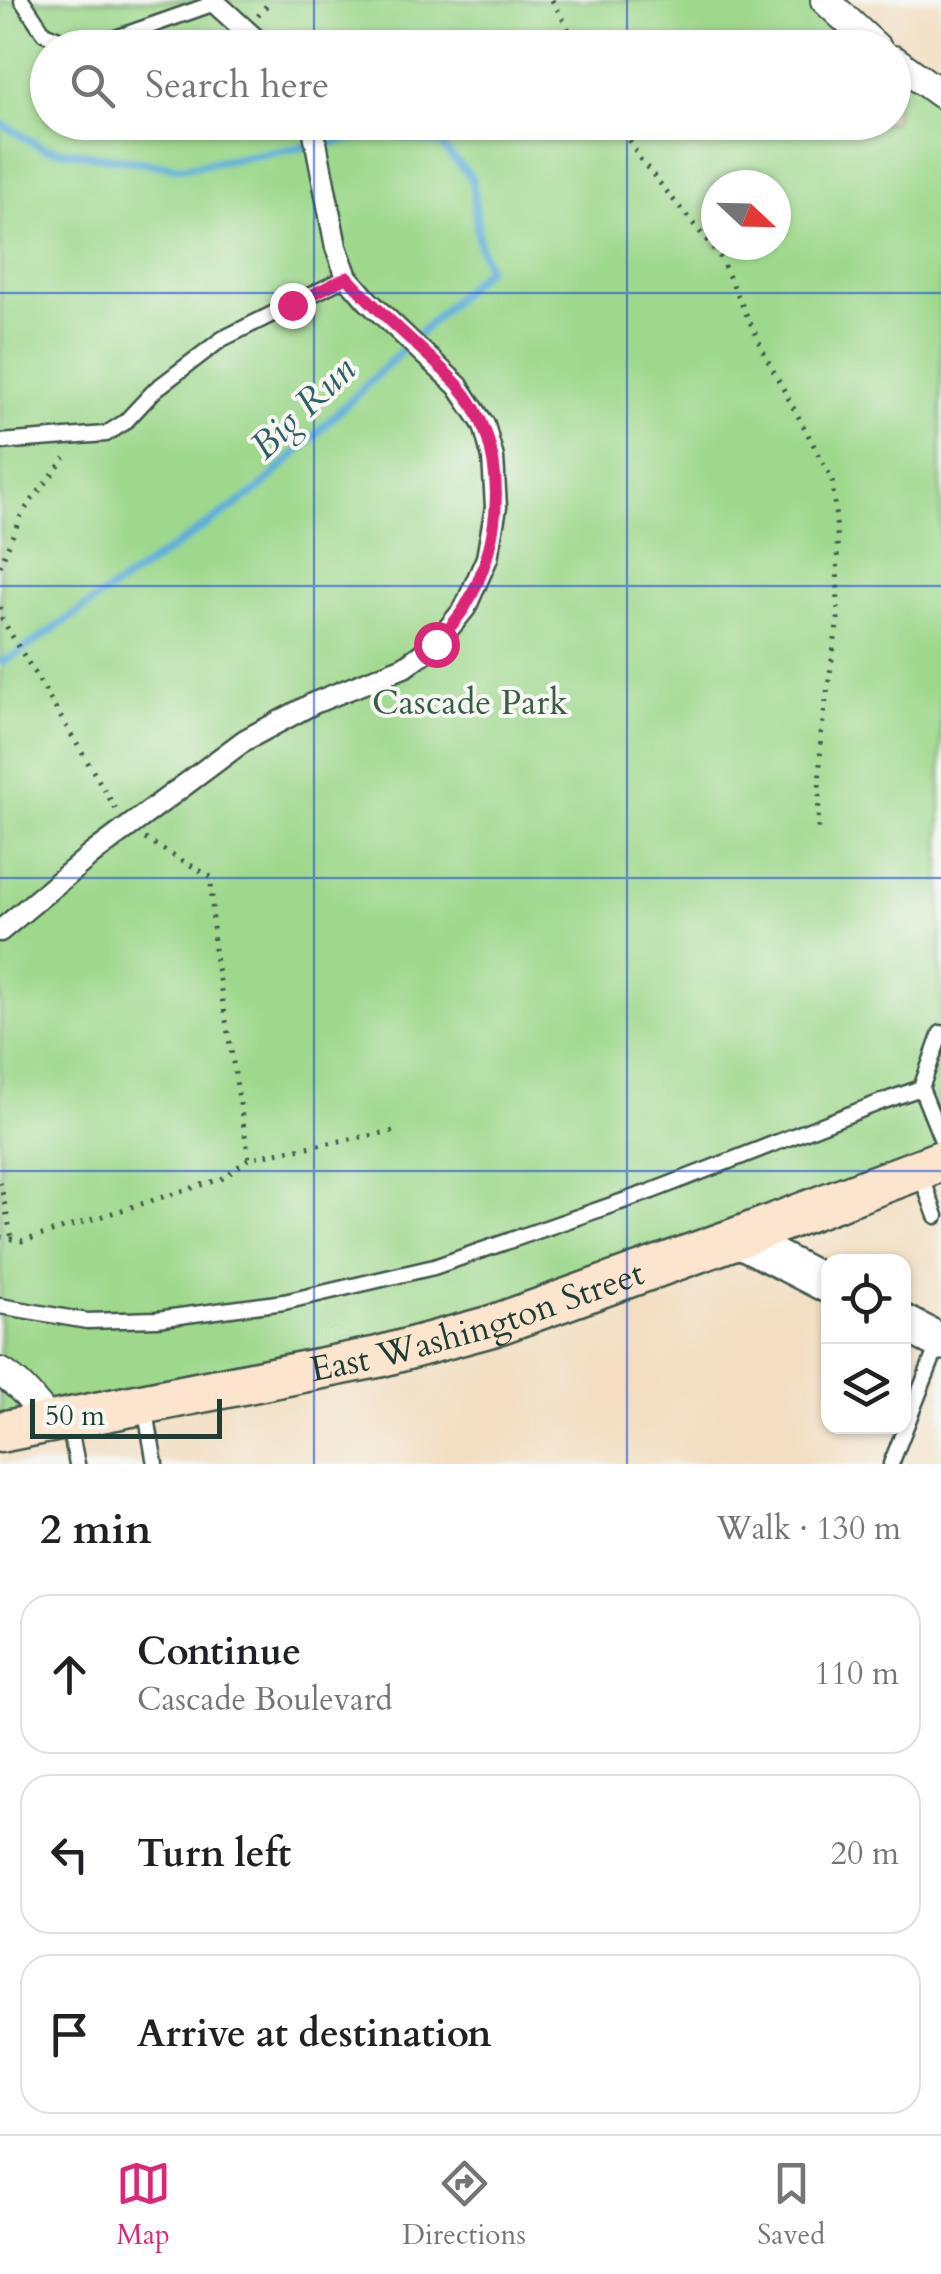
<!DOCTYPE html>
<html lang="en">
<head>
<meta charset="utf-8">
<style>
	body { margin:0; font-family:Cardo,serif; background:#f6f6f6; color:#202124 }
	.controls { position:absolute; right:30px; bottom:30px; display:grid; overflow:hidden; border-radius:20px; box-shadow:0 2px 8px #0004 }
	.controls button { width:90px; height:90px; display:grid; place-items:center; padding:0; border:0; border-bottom:2px solid #e0e0e0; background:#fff; color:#202124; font:50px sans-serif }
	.compass { position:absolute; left:701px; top:170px; width:90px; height:90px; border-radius:50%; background:#fff; box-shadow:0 2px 8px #0004; rotate:112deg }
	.scale { position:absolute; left:30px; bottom:25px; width:192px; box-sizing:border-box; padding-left:10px; border:5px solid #1f3d34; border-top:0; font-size:28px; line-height:35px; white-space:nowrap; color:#1f3d34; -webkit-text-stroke:8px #f6f6f2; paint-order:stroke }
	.stop { position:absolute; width:30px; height:30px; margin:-22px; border:8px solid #db2777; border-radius:50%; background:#fff }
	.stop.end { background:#db2777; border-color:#fff; box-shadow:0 2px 10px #0008 }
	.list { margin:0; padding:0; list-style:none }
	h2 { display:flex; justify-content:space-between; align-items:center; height:130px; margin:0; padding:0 40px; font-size:42px }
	h2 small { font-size:32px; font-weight:400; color:#757577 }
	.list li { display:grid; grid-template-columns:65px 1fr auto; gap:30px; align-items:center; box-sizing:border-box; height:160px; margin:0 20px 20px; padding:0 20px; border:2px solid #e0e0e0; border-radius:30px }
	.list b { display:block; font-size:38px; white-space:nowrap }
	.list p { margin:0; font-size:32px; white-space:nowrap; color:#757577 }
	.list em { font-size:32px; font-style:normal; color:#757577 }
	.icon { flex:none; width:55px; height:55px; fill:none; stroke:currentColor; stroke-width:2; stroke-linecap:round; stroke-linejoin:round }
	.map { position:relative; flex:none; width:941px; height:1464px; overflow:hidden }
	.search { position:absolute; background:#fff; box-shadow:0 2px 8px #0004; left:30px; right:30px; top:30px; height:110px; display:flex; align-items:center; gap:25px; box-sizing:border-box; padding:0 35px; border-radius:55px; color:#757577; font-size:38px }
	.sheet { height:670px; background:#fff }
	nav { display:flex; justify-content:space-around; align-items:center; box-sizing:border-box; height:140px; border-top:2px solid #e0e0e0; background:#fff; font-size:28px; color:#757577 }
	nav a { display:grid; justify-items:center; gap:5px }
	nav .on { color:#db2777 }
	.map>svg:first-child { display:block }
</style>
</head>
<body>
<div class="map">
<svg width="941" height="1464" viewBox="0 0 941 1464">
	<rect width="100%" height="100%" fill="#f6f6f2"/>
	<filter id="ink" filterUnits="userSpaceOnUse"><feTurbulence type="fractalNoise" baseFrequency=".01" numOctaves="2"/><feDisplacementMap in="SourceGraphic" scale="20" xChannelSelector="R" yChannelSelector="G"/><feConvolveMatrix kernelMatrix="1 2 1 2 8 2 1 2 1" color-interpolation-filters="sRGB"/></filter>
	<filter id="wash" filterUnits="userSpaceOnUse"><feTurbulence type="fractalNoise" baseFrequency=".0048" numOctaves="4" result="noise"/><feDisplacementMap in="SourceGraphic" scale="40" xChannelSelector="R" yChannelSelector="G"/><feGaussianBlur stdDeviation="2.25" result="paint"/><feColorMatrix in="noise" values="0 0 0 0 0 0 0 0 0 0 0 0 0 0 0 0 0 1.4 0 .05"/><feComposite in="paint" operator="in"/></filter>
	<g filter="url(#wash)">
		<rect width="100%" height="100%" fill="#f3dec1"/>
		<path fill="#9ed88c" stroke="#5e8a60" stroke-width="2.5" fill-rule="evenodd" d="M0,0H825L877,47L48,48V122H894V60L941,94V1161L492,1326L0,1431ZM716,185H776V245H716Z"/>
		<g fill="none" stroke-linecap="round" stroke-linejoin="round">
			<path stroke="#60aeda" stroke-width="8" d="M0,123L43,148L181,168L385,133L440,144L472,178L479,243L487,268L258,490L12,657L0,662"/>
		</g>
	</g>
	<g filter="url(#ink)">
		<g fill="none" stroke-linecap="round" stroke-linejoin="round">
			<g stroke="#3f5549" stroke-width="19">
				<path id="service" d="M22,0L44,33L71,44L107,41L215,3
					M0,442L106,434L125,422L156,389L222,339L347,277
					M921,1088L941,1033
					M921,1175L936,1216
					M0,1306L87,1321L157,1319L284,1302L434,1267L652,1191L881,1102L921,1088L941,1138
					M145,1406L155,1464
					M68,1419L77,1464
					M891,1464L939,1342"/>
			</g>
			<g stroke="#3f5549" stroke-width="25">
				<path id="pedestrian" d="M212,0L265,48
					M0,931L92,854L245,740L314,703L404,667L436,644L465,608L487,558L496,507L493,458L484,425L458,386L368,301L347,277L336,247L312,122"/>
			</g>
			<g stroke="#3f5549" stroke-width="32">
				<path id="minor" d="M825,0L877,48
					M894,60L941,94
					M0,1372C21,1384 35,1404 50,1422"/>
			</g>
			<g stroke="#3f5549" stroke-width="40">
				<path id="tertiary" d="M737,1238L828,1285
					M904,1323L941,1342"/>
			</g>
			<g stroke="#3f5549" stroke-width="45">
				<g id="secondary">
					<path id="s1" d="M0,1432L378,1357L492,1326L737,1238L941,1161"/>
				</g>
			</g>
			<path stroke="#3f5549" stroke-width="5" stroke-dasharray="2.5 8" stroke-linecap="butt" d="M552,0L579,48
				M258,16L271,0
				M619,122L640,159L719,255L767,359L832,479L837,532L838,619L821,734L818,829
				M0,566L22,513L65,458
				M0,607L2,619L117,811
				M145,839L211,877L214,949L249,1158L399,1130
				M0,1182L12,1239
				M0,1237L23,1241L224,1178L249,1158"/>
			<use href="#service" stroke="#fff" stroke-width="14"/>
			<use href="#pedestrian" stroke="#fff" stroke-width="20"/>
			<use href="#minor" stroke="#fff" stroke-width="28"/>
			<use href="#tertiary" stroke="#fff" stroke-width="35"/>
			<use href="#secondary" stroke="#fce5cf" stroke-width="40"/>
		</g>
	</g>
	<g fill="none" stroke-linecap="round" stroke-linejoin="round" filter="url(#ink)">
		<path stroke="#db2777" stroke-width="12" d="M292,305L347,277C381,316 422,347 457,384C511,444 504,542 465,607C457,620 446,632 436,644"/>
	</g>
	<path fill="none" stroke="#1d4ed8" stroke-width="2.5" stroke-opacity="0.55" d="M314,0V48M627,0V48M314,122V1464M627,122V1464M0,293H941M0,586H941M0,878H941M0,1171H941"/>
	<g text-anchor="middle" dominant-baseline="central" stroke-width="8" stroke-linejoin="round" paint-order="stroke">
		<g font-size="35" fill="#385c46" stroke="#f6f6f2">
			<text x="470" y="703">Cascade Park</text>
		</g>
		<g font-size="35" fill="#1f3d34" stroke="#f6f6f2">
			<text stroke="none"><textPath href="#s1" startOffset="490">East Washington Street</textPath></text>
		</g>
		<g font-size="38" font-style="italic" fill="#325f66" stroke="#f6f6f2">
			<text transform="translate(303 408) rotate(-44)">Big Run</text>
		</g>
	</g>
</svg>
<div class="controls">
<button><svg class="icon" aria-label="locate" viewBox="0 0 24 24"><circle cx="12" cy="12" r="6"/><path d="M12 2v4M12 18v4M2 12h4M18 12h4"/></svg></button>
<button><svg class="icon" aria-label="layers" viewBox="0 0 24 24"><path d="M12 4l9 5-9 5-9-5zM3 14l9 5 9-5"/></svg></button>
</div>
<svg class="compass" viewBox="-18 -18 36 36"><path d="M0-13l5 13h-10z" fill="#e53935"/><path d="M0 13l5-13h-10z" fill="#757577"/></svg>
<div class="scale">50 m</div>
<div class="stop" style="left:436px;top:644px"></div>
<div class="stop end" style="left:292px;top:305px"></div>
<div class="search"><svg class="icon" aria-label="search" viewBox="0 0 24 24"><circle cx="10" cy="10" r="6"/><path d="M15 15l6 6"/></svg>Search here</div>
</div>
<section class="sheet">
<h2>2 min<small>Walk · 130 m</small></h2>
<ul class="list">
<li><svg class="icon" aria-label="ahead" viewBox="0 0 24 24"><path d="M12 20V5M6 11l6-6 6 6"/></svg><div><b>Continue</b><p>Cascade Boulevard</p></div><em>110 m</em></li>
<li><svg class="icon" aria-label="left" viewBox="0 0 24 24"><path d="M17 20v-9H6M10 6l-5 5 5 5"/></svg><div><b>Turn left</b></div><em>20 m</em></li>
<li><svg class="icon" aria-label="arrive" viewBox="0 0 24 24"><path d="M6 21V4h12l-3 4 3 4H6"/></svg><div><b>Arrive at destination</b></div></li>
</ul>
</section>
<nav>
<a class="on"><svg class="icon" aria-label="map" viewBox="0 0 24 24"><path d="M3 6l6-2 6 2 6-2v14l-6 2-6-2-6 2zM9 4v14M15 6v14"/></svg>Map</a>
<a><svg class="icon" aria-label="directions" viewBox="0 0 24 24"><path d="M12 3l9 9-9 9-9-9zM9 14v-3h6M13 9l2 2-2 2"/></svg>Directions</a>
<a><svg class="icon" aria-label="saved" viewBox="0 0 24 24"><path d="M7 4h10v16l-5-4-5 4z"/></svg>Saved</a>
</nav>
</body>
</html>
